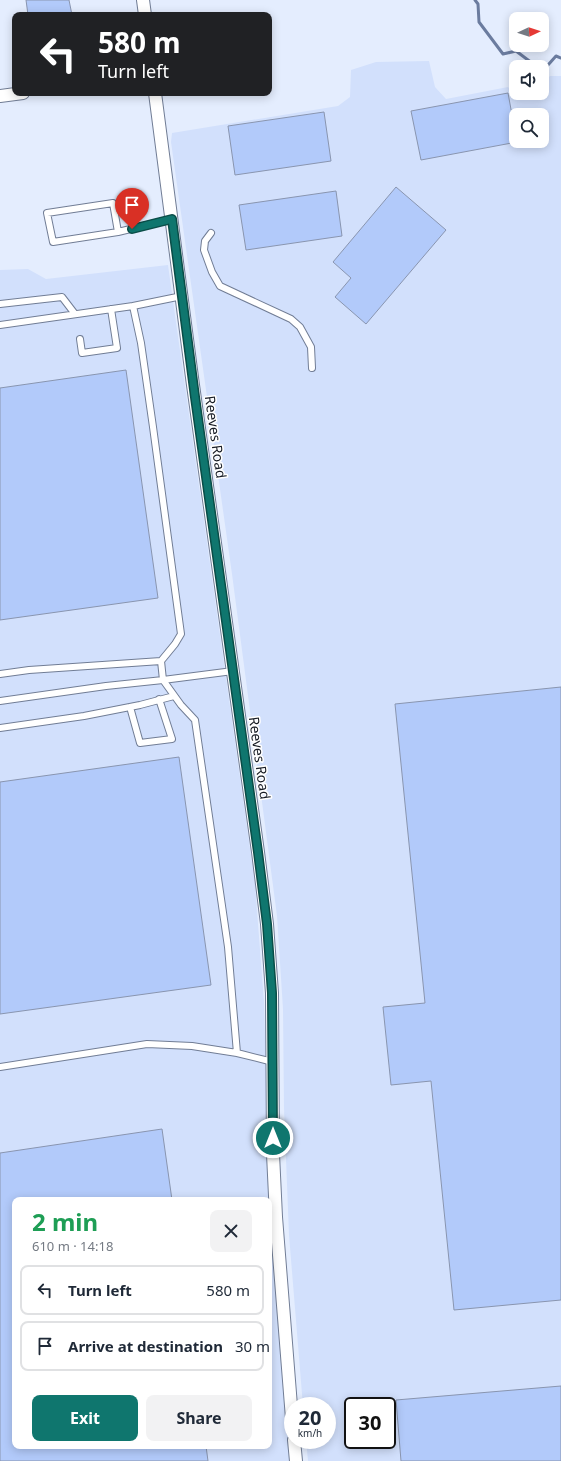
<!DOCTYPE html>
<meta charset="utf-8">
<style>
:root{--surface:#fff;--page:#f2f2f3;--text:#1f2937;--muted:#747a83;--line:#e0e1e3;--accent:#0f766e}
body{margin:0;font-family:"Noto Sans",sans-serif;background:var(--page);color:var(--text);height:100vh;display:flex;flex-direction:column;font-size:15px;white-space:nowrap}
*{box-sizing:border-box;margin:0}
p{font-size:13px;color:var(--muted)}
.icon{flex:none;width:22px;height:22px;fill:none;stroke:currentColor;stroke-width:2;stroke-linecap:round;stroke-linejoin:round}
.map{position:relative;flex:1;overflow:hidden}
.drawer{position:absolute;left:12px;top:1197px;width:260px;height:252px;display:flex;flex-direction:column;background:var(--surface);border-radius:8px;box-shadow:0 2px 10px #0003}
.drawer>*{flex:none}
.banner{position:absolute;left:12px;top:12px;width:260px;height:84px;border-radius:8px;box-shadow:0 2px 10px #0003;background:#202124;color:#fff;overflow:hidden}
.needle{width:26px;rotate:86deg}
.fabs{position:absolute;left:509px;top:12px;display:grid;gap:8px}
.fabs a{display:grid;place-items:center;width:40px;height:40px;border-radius:8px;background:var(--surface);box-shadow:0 2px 10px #0003;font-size:20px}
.speed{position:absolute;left:284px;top:1397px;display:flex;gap:8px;font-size:20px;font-weight:700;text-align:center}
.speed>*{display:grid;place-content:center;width:52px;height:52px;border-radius:50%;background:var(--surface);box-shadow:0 2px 10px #0003;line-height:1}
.speed small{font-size:10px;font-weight:400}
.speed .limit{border:2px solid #111;border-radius:6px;background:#fff;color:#111}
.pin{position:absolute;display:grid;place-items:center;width:34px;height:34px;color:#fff;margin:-41px -17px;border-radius:50% 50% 50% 0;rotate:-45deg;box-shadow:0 0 4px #0007}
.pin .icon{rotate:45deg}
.me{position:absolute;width:44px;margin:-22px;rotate:0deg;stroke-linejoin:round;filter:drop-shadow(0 0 3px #0008)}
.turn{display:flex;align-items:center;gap:14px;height:84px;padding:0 20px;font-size:18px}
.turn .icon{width:52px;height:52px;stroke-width:2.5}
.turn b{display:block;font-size:28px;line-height:34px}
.round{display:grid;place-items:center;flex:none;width:42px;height:42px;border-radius:8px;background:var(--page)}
.headline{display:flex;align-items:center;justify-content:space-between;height:68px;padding:0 20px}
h1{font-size:24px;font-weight:700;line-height:30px;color:#1e9e55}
.action{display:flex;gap:8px;margin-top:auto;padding:8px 20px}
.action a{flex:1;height:46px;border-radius:8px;background:var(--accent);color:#fff;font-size:16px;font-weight:700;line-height:46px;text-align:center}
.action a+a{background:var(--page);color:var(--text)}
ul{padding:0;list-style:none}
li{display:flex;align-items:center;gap:12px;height:50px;margin:0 8px 6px;padding:0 12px;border:2px solid var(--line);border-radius:8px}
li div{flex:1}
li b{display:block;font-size:15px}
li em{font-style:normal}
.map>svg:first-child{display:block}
.built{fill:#d2e0fc;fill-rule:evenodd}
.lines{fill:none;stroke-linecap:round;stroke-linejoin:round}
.stream{stroke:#6b7c9f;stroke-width:3}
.building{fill:#b2cafa;stroke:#8995af}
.service-casing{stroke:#717d95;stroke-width:8}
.minor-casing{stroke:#717d95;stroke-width:14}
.service{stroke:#fff;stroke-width:6}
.minor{stroke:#fff;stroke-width:12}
.route-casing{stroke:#0a4d48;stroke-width:10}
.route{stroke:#0f766e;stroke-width:7}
.labels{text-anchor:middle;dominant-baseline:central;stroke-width:3;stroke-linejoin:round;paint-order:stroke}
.street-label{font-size:14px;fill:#161b24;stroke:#fff}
</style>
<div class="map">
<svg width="561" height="1461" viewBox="0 0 561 1461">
<rect width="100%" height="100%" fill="#e4edfe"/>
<!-- built -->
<path class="built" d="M429 61 435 87 446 99 508 87 519 98 527 93H542V83L550 76H561V1461H308L306 1440H327V1406H303L289 1235 284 1108 283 1009 277 916 232 574 171 142 172 133 338 106 350 97 351 70 376 62ZM516 115H542V141H516ZM353 1406H387V1440H353Z
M168 265 255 884 264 1002 270 1223 290 1461H0V270L28 269 46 279ZM15 1200H269V1446H15Z"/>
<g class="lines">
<!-- stream -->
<path class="stream" d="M475 0 478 4 479 22 503 54 516 51 532 63 548 65 556 56 561 58"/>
</g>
<!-- building -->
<path class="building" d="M26 0H69L72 15H28Z
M508 93 517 142 421 160 411 111Z
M324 112 331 161 235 175 228 126Z
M396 187 446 230 366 324 335 297 351 278 333 262Z
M336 191 342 236 246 250 239 205Z
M126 370 158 598 0 620V388Z
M561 687V1300L454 1310 431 1081 391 1085 383 1007 425 1003 395 704Z
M179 757 211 985 0 1014V782Z
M162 1129 172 1200H15V1446H206L208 1461H0V1153Z
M561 1386V1461H401L396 1400Z"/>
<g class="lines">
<!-- service casing -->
<g class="service-casing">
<path id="service" d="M118 232 113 203 47 213 53 242 118 232 172 219
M211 233 205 241 204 250 212 272 220 286 291 319 300 327 311 347 312 368
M0 304 62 297 75 314
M133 306 182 296
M0 325 133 306 141 343 153 427 181 634 175 644 161 661 29 670 0 674
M80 339 82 353 117 348 111 309
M161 661 163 680 233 671
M0 701 106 686 163 680 181 705 195 720 228 947 237 1053 273 1062
M130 707 140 743 172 739 159 699
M0 728 84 716 140 705 174 696
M0 1067 147 1044 192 1046 237 1053"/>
</g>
<!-- minor casing -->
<g class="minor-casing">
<path id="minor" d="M143 0 145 15
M155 93 193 385 258 852 267 924 272 993 273 1154 276 1217 293 1431
M0 96 23 93
M294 1440 296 1461"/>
</g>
<!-- service -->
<use href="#service" class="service"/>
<!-- minor -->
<use href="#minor" class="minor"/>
</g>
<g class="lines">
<!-- route casing -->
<g class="route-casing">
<path id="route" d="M132 229 172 219 195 397 258 852 267 924 272 993 273 1138"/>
</g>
<!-- route -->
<use href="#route" class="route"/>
</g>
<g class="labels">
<!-- street labels -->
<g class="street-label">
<text transform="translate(216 437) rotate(82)">Reeves Road</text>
<text transform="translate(260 758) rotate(82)">Reeves Road</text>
</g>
</g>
</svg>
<div class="fabs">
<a><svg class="needle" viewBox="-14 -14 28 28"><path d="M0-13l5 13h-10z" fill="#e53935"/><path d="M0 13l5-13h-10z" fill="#747a83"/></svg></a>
<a><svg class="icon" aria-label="sound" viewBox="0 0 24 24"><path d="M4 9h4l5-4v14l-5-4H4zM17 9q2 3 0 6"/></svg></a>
<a><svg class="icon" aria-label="search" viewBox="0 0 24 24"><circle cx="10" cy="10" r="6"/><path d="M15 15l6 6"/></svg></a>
</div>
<div class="speed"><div>20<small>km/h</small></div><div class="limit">30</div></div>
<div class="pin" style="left:132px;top:229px;background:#d93025"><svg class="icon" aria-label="arrive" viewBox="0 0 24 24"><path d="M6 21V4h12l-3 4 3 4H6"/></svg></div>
<svg class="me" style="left:273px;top:1138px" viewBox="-20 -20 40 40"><circle r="17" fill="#0f766e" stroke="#fff" stroke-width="3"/><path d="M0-11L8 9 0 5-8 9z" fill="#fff"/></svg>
<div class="banner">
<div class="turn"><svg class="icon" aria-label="left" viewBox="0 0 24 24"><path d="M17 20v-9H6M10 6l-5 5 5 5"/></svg><div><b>580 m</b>Turn left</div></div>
</div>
<section class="drawer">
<div class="headline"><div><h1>2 min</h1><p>610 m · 14:18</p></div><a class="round"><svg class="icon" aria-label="close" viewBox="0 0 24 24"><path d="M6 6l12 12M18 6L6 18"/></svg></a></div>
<ul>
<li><svg class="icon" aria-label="left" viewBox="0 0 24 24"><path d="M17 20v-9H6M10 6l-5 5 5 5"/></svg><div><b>Turn left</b></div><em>580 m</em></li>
<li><svg class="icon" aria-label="arrive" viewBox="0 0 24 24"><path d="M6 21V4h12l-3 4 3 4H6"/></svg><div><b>Arrive at destination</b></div><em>30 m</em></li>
</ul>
<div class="action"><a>Exit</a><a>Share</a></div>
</section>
</div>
